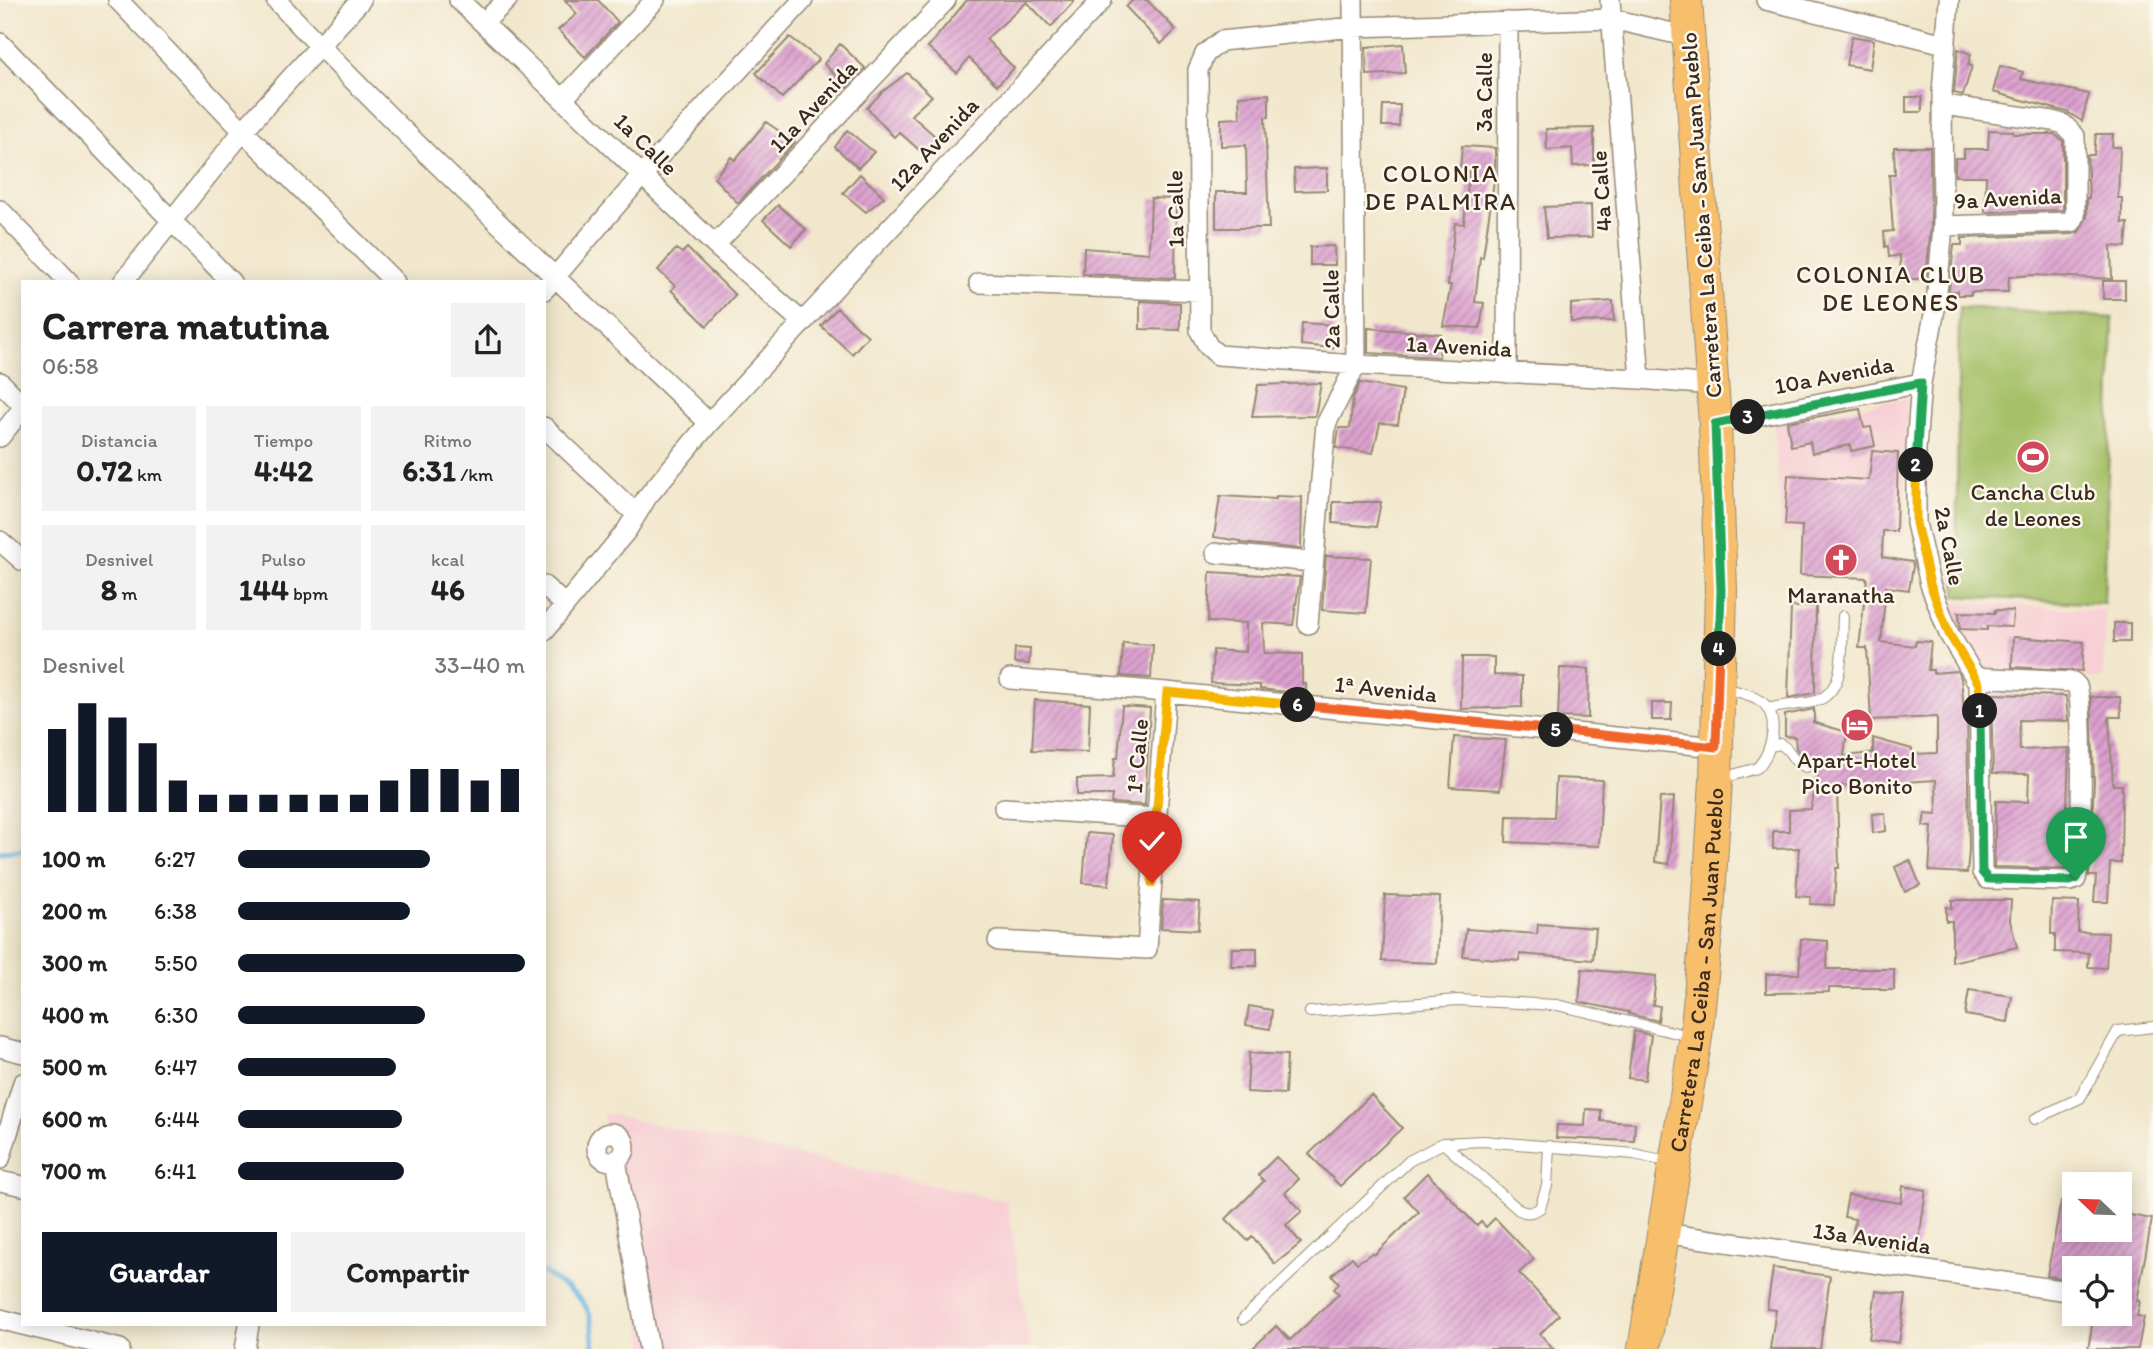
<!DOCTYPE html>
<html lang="es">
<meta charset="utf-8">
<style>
:root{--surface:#fff;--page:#f2f2f2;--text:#222;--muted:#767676;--accent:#111827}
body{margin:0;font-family:Itim,sans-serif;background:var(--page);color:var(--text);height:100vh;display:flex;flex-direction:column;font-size:26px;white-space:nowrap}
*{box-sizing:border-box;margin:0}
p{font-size:23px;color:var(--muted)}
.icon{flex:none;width:38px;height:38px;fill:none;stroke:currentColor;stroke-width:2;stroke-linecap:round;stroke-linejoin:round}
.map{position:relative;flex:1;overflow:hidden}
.details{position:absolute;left:21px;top:280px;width:525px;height:1046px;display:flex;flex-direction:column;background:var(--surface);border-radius:0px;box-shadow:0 4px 18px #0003}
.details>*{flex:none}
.needle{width:46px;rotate:293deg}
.fabs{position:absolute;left:2062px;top:1172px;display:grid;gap:14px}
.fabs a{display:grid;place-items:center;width:70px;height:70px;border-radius:0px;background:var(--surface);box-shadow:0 4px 18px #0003;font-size:35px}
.pin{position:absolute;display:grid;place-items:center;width:60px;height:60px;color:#fff;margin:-72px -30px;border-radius:50% 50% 50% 0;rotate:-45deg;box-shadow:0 0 7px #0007}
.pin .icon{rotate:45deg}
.km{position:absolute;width:35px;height:35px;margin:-18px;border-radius:50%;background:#222;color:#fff;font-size:19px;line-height:35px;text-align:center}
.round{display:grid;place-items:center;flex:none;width:74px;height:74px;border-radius:0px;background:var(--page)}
.summary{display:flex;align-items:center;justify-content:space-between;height:119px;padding:0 21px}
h1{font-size:38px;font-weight:700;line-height:52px}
.figures{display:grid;grid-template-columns:repeat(3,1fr);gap:10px;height:119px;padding:7px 21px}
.figures div{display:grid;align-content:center;border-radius:0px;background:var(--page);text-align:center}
.figures b{font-size:30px;font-weight:700}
.figures small{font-size:19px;font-weight:400}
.figures p{font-size:19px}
.chart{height:196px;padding:14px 21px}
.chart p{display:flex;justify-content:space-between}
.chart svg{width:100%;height:126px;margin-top:7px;stroke:var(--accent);stroke-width:6}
.action{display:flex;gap:14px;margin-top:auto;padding:14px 21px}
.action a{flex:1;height:80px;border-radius:0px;background:var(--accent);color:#fff;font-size:28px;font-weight:700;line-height:80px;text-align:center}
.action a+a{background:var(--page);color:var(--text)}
ul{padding:0 21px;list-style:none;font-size:23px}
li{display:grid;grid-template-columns:112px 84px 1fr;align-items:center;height:52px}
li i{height:18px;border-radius:9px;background:var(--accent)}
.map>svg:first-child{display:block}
.built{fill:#f7cfd4}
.grass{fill:#a5bf66;stroke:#707442;stroke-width:2}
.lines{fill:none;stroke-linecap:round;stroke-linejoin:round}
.stream{stroke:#69b3e1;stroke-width:5}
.building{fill:url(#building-hatch)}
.lane-casing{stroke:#968875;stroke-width:12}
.street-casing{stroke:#968875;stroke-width:22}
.primary-casing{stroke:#968875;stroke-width:34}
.lane{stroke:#fff;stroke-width:10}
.street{stroke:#fff;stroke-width:19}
.primary{stroke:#f7bf6c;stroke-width:32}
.split-1-casing{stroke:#fff;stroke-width:14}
.split-2-casing{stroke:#fff;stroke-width:14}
.split-3-casing{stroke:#fff;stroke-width:14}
.split-4-casing{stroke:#fff;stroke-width:14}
.split-5-casing{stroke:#fff;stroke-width:14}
.split-6-casing{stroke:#fff;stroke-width:14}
.split-7-casing{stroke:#fff;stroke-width:14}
.split-8-casing{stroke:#fff;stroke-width:14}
.split-1{stroke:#22a559;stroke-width:9}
.split-2{stroke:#f5b400;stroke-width:9}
.split-3{stroke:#22a559;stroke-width:9}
.split-4{stroke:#22a559;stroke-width:9}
.split-5{stroke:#f0652b;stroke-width:9}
.split-6{stroke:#f0652b;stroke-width:9}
.split-7{stroke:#f5b400;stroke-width:9}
.split-8{stroke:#f5b400;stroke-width:9}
.labels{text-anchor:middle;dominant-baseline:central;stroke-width:5;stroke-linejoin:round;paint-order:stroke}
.street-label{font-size:23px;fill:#3b2a1e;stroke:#fbf7ec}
.poi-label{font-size:23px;fill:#3b2a1e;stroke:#fbf7ec}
.neighbourhood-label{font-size:24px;letter-spacing:2px;fill:#3b2a1e;stroke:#fbf7ec}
</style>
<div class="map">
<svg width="2153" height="1349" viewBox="0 0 2153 1349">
<defs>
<pattern id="building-hatch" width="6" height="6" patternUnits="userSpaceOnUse" patternTransform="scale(1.75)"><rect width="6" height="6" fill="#dda1d0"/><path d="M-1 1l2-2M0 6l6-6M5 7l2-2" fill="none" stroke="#b483a8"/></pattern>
</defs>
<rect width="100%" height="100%" fill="#fbf7ec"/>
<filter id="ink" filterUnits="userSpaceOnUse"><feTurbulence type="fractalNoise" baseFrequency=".0143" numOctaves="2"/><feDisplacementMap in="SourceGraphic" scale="14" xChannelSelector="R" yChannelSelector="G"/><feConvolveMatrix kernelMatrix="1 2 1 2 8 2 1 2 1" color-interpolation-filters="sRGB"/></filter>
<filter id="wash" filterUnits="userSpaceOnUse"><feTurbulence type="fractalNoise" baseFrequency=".00686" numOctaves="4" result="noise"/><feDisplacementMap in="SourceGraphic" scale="28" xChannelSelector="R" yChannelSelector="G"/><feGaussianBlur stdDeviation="1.57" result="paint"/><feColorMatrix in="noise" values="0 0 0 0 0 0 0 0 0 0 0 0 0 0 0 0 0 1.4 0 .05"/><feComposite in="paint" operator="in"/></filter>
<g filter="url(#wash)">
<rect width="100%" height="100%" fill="#f1e7cc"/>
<!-- built -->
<path class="built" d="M1908 397 1903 536 1781 532 1774 424Z
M1949 602 2105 610 2103 679 1980 670 1953 626Z
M603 1113 1007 1201 1030 1349H645Z"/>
<!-- grass -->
<path class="grass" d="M1959 307 2113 318 2104 604 1956 596Z"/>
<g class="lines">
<!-- stream -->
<path class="stream" d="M0 852 23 850
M544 1273C580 1298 595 1301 593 1349"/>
</g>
<g id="blocks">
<!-- building -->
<path class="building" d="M565 0H598L618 22 585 57 558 30 577 14Z
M967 0H1075L1051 27 1027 2 986 39 1014 68 997 85 969 58 957 73 928 47Z
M1133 0H1147L1176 30 1161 44 1126 7Z
M1852 36 1874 40 1870 69 1846 65Z
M790 37 819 59 782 98 756 73Z
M840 44 865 68 847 87 824 64Z
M1403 44 1405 73 1367 75 1366 47Z
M1958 49 1971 54 1968 65 1972 66 1963 95 1954 93Z
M2000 66 2023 72 2021 79 2089 94 2082 121 2067 112 1993 92Z
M907 73 932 96 911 115 942 142 927 157 899 132 894 137 867 108 882 92Z
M1269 94V117H1265L1269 228H1216V192H1247L1246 145 1221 146V119L1240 118 1239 96Z
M1906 97H1922V112H1906Z
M1383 105H1400L1399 126H1382Z
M766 122 795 142 738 203 714 178 731 157 735 160Z
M1594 128V165L1573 166 1572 148 1547 150 1546 129Z
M847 130 874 152 858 168 835 147Z
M1989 130 2013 131V134H2054L2063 141V210L1985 212 1986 176H1955V158H1964V149H1988Z
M2096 134H2113L2112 147H2120L2118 198H2122V223H2128L2126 247 2111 246 2112 279 2032 275 2009 277 2008 292H1971V295H1957V291H1949L1954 245H1962V238L2072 234 2079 232 2087 217V198H2089L2087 155H2094Z
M1462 146 1495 148V174L1483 257H1480L1475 302 1484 303 1480 328 1443 326 1451 285H1448L1455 223 1464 224 1469 172 1460 171Z
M1894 147H1930L1931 226 1926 278 1901 280 1900 255 1889 257 1888 246 1885 247 1884 232 1893 231 1889 175H1895Z
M1327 168V190L1295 191 1294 169Z
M860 174 884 197 866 212 843 193Z
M1151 198 1176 199 1175 278 1083 274 1084 248 1149 253Z
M778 205 806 229 791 246 763 220Z
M1591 205 1592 237 1547 238 1544 207Z
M1334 246 1335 265H1310V247Z
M687 248 735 295 707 326 671 290 675 286 658 270 676 249 682 253Z
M2103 281H2125V299H2103Z
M1140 301 1180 303V330L1140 329Z
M1613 301 1614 321 1571 322V304Z
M837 308 868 336 852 354 821 326Z
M1302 323 1334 325 1333 348 1301 345Z
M1368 328 1441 334 1439 357 1368 353Z
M1321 383 1315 416 1252 417 1258 385Z
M1360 383 1403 390 1398 424 1380 423 1373 453 1336 448 1339 428H1350L1353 398Z
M1860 409 1864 428 1871 427 1875 446 1851 451 1850 445 1812 453 1810 442 1791 446 1787 422Z
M1872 451 1898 453 1896 531H1883L1882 557 1912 562 1913 566 1909 590 1886 587 1881 642 1915 646 1916 641 1931 642 1928 670H1933V673L1957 671 1961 678 1964 709H1967L1969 850 1967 873 1929 871 1932 827 1923 826 1925 813 1937 814 1936 780 1837 786 1839 868H1836L1834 905 1810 904 1811 897 1796 896 1799 848 1773 849V831H1789V810L1811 809 1821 759 1802 757 1796 748 1795 737 1785 736V715L1814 709V722H1812L1847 732 1844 756 1873 753V738L1912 749V754L1937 753V717L1871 720 1867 648H1859L1867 578 1800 575 1802 526 1785 525 1788 475 1869 480Z
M1220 496 1276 499V496L1302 497 1301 549 1241 543V541L1214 537Z
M1333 502H1381L1376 527 1333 523Z
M1326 556 1371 558 1366 613 1322 610Z
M1210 572 1300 577 1293 625 1263 623 1264 653 1302 654V684H1306V694L1260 689V685L1211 683 1213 650 1246 652V623L1208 622Z
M1816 606 1815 693 1788 698 1791 607Z
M1995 610 2013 611 2012 627 1987 626V630L1960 629 1959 612 1995 613Z
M2114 623H2130V642H2114Z
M2013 637 2084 642 2082 671 2012 667Z
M1123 643 1153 645 1151 678 1121 676Z
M1015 648 1030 649 1029 664 1014 663Z
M1462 657H1494V675L1522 676V707L1461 709Z
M1560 668 1589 669 1588 718 1558 717Z
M1991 694 2066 696 2068 721 2019 720 2020 750 2069 748 2065 869 1994 867 1996 801 2028 802 2029 774 1993 773Z
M2091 697H2120L2121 717H2109L2113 785H2122L2121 863H2110L2108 902H2094L2096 876H2089L2094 782Z
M1035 700 1090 704 1088 752 1032 750Z
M1652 703H1672L1671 720H1652Z
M1122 706 1150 708 1145 805 1111 803 1112 795H1077V779L1113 778 1115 758H1118Z
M1454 737 1506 740 1500 790 1450 787Z
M1556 778 1602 780 1599 846 1506 842 1507 816 1554 817Z
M1674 797 1669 864 1655 862 1660 798Z
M1885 813 1886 831 1873 833 1872 814Z
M1087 833 1113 835 1109 885 1083 883Z
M1910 860 1920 885 1905 892 1895 867Z
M1385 895 1440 897 1437 963 1382 961Z
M1163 900 1200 902 1198 930 1161 928Z
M1952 900H2011L2010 921 2017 947 1952 962V921H1946V907L1952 908Z
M2052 901 2079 902 2078 932 2108 933 2106 968 2088 967 2089 953 2055 952V934H2051Z
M1538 924 1596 928 1593 960 1520 954V961L1463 956 1466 929 1537 934Z
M1801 939 1828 941 1827 969H1894V990H1880V988H1829V992L1766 993V974H1799Z
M1232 948H1257V966H1231Z
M1582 969 1656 976 1653 1005 1660 1006 1658 1021 1629 1014V1012L1579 1002Z
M1969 990 2012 996 2008 1022 1965 1015Z
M1249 1006 1272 1010 1270 1029 1246 1025Z
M1634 1031 1651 1035 1645 1080 1628 1078Z
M1249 1053 1287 1055 1285 1094 1247 1092Z
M1371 1095 1402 1128 1340 1186 1309 1154Z
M1586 1109 1601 1110V1121L1635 1123 1634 1141 1556 1138 1557 1125 1585 1126Z
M1276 1157 1299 1179 1285 1193 1302 1211 1286 1225 1301 1243 1275 1264 1252 1236 1248 1241 1226 1219 1264 1181 1258 1175Z
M1427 1173 1477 1226 1481 1222 1486 1227 1495 1218 1534 1259 1519 1273 1559 1315 1540 1334 1554 1349H1252L1276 1326 1290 1340 1339 1294 1334 1289 1339 1283 1332 1275 1352 1257 1357 1263 1372 1253 1374 1255 1419 1212 1404 1196Z
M1903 1186 1926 1190 1917 1255 1893 1251 1894 1247 1852 1241 1855 1219 1844 1217 1848 1195 1901 1203Z
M2061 1202 2074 1205V1230H2119V1213L2152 1219 2137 1301H2140L2137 1316 2144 1317 2138 1349H2088L2094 1314H2119V1269H2074V1280L2047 1276Z
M1773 1268 1830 1276 1820 1349H1770L1776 1310 1767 1309Z
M1876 1291 1906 1295 1899 1343 1869 1339Z"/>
</g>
</g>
<g filter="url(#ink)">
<use href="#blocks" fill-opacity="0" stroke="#968875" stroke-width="2"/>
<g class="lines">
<defs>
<path id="lane" d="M1768 709C1783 705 1797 705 1812 702 1848 695 1841 644 1843 616
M1770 746 1780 744C1795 752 1788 760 1806 767
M1720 779 1757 768C1774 751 1782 711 1756 698 1747 693 1734 691 1724 688
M1310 1012 1457 1000 1557 1005 1694 1037
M2035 1119 2080 1098 2118 1031 2153 1027
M1443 1143 1519 1210C1527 1214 1532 1213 1540 1208L1547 1186 1549 1146
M1243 1319 1409 1161 1443 1143 1483 1141 1634 1154 1671 1162"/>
<path id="street" d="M118 0 243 131 395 282
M276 0C414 147 563 284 709 423
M459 0 715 245 801 321
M1610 0 1640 379
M1766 0 1945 44
M1949 0 1942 93 1943 226 1936 304 1921 383 1916 448V523L1930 584 1949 634 1979 684 1982 872 1988 879 2070 881 2076 879C2082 860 2084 703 2077 686L2073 682 1974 677
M483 23 507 0
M1689 37 1612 19 1353 27 1221 41 1205 54 1198 70 1200 331 1208 346 1218 355 1356 365 1640 379 1712 385
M0 43 231 282
M563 99 655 0
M0 210 69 282
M1943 226 2072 222 2075 216V136L2063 124 2053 121 1944 105
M715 245 946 0
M123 282 243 131 361 0
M979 283 1200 291
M544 290 643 174 803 0
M1507 373 1508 22
M0 382 23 405
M1715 424 1921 383
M544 427 636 514
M0 437 23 408
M0 541 23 561
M1216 553 1313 562
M544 586 564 604
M1308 624 1326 424 1356 365 1353 0
M544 631 627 530 647 497 709 423 1102 0
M1010 679 1166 692 1716 747
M1004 808 1156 818
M998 941 1147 949 1166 692
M0 1047 23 1053
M597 1147a14 14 0 1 1 28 0a14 14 0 1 1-28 0Z
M0 1159 23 1083
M616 1160 649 1349
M0 1181 23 1186
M1663 1233 2074 1292
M0 1319 23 1325
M23 1325 120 1349
M245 1349 249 1325"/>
<g id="primary">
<path id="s1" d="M1644 1349 1696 1037 1708 913 1716 780 1721 591 1715 424 1686 0"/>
</g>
</defs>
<!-- lane casing -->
<use href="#lane" class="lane-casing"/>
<!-- street casing -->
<use href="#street" class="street-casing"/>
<!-- primary casing -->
<use href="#primary" class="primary-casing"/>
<!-- lane -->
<use href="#lane" class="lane"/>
<!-- street -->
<use href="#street" class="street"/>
<!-- primary -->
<use href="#primary" class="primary"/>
</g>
</g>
<g class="lines" filter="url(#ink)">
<defs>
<path id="split-1" d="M1980 711 1982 872 1988 879 2070 881 2076 879"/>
<path id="split-2" d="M1916 465V523L1930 584 1949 634 1979 684 1980 711"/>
<path id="split-3" d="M1748 417 1921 383 1916 465"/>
<path id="split-4" d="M1719 649 1721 591 1715 424 1748 417"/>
<path id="split-5" d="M1556 730 1716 747 1719 649"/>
<path id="split-6" d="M1298 705 1556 730"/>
<path id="split-7" d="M1156 819 1167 692 1298 705"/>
<path id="split-8" d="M1152 883 1156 819"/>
</defs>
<!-- split-1 casing -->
<use href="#split-1" class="split-1-casing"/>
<!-- split-2 casing -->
<use href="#split-2" class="split-2-casing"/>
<!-- split-3 casing -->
<use href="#split-3" class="split-3-casing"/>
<!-- split-4 casing -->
<use href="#split-4" class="split-4-casing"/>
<!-- split-5 casing -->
<use href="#split-5" class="split-5-casing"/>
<!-- split-6 casing -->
<use href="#split-6" class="split-6-casing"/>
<!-- split-7 casing -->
<use href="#split-7" class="split-7-casing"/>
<!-- split-8 casing -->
<use href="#split-8" class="split-8-casing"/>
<!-- split-1 -->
<use href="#split-1" class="split-1"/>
<!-- split-2 -->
<use href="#split-2" class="split-2"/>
<!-- split-3 -->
<use href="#split-3" class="split-3"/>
<!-- split-4 -->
<use href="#split-4" class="split-4"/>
<!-- split-5 -->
<use href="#split-5" class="split-5"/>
<!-- split-6 -->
<use href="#split-6" class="split-6"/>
<!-- split-7 -->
<use href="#split-7" class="split-7"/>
<!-- split-8 -->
<use href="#split-8" class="split-8"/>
</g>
<!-- icons -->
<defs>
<symbol id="stadium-disc" viewBox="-11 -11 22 22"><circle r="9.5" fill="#d1495b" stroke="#fbf7ec"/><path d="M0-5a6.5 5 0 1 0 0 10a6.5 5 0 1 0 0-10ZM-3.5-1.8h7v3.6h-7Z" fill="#fff"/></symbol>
<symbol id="church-disc" viewBox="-11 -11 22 22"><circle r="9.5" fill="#d1495b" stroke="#fbf7ec"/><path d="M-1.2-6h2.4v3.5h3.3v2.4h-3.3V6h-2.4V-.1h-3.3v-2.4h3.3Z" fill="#fff"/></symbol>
<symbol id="hotel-disc" viewBox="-11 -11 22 22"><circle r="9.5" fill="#d1495b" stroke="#fbf7ec"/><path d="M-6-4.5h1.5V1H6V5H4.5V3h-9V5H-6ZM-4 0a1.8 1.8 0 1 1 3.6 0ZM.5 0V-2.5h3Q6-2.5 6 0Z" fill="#fff"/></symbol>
</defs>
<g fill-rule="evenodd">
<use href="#stadium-disc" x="2014" y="438" width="38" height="38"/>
<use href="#church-disc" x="1822" y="541" width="38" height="38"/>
<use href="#hotel-disc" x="1838" y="706" width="38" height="38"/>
</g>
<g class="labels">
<!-- street labels -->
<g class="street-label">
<text transform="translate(1484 92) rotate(-90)">3a Calle</text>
<text transform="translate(813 106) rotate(-47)">11a Avenida</text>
<text transform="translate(646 144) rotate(44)">1a Calle</text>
<text transform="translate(934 144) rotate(-47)">12a Avenida</text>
<text transform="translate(1601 191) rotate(-94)">4a Calle</text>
<text transform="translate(2008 198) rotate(-3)">9a Avenida</text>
<text transform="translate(1175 209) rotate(-91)">1a Calle</text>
<text transform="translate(1701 215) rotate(-94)">Carretera La Ceiba - San Juan Pueblo</text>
<text transform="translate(1331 309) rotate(-91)">2a Calle</text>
<text transform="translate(1459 346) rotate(3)">1a Avenida</text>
<text transform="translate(1834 375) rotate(-11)">10a Avenida</text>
<text transform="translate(1950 546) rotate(79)">2a Calle</text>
<text transform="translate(1386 689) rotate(6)">1ª Avenida</text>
<text transform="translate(1137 756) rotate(-85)">1ª Calle</text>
<text stroke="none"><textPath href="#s1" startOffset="383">Carretera La Ceiba - San Juan Pueblo</textPath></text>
<text transform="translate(1872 1238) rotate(8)">13a Avenida</text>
</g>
<!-- poi labels -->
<g class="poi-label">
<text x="2033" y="492">Cancha Club<tspan x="2033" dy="26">de Leones</tspan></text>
<text x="1841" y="595">Maranatha</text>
<text x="1857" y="760">Apart-Hotel<tspan x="1857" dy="26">Pico Bonito</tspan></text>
</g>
<!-- neighbourhood labels -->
<g class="neighbourhood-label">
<text x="1441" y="173">COLONIA<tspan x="1441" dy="28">DE PALMIRA</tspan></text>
<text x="1891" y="274">COLONIA CLUB<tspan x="1891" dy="28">DE LEONES</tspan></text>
</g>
</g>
</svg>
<div class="fabs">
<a><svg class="needle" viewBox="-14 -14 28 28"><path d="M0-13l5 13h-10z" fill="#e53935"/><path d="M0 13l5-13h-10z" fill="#767676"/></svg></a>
<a><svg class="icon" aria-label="locate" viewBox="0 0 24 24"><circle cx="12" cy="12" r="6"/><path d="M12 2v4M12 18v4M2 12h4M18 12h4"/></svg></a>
</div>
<div class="pin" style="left:2076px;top:879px;background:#1e9e55"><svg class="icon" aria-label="arrive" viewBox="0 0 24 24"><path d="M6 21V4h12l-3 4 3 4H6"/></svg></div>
<div class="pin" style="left:1152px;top:883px;background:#d93025"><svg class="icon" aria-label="check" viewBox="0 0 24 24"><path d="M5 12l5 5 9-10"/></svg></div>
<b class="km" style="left:1980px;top:711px">1</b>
<b class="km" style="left:1916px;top:465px">2</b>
<b class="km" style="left:1748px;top:417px">3</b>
<b class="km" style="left:1719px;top:649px">4</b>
<b class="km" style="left:1556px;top:730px">5</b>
<b class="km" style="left:1298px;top:705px">6</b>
<section class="details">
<div class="summary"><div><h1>Carrera matutina</h1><p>06:58</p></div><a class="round"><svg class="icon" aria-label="share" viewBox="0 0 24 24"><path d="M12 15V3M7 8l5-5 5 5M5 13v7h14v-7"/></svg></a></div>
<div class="figures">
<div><p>Distancia</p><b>0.72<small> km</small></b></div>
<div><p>Tiempo</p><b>4:42</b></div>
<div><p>Ritmo</p><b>6:31<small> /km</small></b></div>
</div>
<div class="figures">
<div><p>Desnivel</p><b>8<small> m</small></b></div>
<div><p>Pulso</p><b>144<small> bpm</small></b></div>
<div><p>kcal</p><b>46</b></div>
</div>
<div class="chart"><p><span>Desnivel</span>33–40 m</p>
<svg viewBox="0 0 160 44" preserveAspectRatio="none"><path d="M5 44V15M15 44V6M25 44V11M35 44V20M45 44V33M55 44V38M65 44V38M75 44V38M85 44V38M95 44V38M105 44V38M115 44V33M125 44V29M135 44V29M145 44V33M155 44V29"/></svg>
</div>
<ul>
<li><b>100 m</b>6:27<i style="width:67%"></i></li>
<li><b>200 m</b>6:38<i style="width:60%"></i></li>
<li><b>300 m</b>5:50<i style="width:100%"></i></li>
<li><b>400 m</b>6:30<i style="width:65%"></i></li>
<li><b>500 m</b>6:47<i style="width:55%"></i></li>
<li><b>600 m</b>6:44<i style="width:57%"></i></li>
<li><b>700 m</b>6:41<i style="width:58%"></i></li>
</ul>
<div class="action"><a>Guardar</a><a>Compartir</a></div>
</section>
</div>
